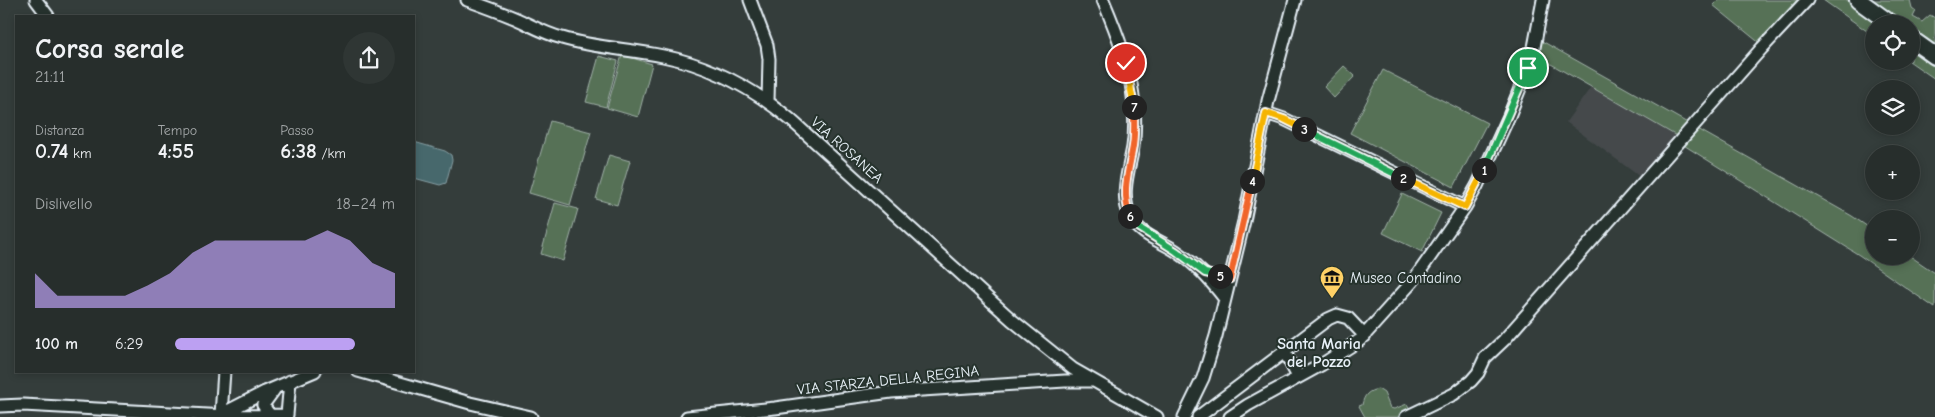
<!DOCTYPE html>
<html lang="it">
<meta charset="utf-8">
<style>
:root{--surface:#272e2c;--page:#2f3634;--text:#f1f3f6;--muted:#a4a8a9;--line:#434a48;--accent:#bca0f2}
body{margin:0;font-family:"Comic Neue",sans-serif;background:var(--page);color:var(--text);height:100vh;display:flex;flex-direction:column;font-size:19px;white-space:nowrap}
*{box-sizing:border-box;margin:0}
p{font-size:16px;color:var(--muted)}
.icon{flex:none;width:28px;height:28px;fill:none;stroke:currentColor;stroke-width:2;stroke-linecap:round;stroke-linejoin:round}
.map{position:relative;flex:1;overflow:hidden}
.drawer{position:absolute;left:15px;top:15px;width:400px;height:358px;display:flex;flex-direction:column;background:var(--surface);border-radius:0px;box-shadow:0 2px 8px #0003,0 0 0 1px var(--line)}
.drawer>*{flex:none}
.controls{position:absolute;left:1865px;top:15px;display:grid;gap:10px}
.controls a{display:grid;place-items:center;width:55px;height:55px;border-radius:50%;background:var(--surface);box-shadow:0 2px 8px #0003,0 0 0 1px var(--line);font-size:25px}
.pin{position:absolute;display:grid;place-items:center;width:42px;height:42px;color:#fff;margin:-21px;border:2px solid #fff;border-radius:50%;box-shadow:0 1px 5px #0007}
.km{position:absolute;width:25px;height:25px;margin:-12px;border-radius:50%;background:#222;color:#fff;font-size:14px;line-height:25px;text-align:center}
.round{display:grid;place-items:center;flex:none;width:52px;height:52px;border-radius:26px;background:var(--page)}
.summary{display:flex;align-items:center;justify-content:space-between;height:85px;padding:0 20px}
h1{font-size:28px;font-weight:700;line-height:38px}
.figures{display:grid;grid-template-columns:repeat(3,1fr);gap:8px;height:85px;padding:5px 20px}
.figures div{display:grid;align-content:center}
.figures b{font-size:21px;font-weight:700}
.figures small{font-size:14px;font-weight:400}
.figures p{font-size:14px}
.chart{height:140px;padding:10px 20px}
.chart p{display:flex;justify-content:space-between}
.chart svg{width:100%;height:90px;margin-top:5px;fill:var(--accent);opacity:.7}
ul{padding:0 20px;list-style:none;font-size:16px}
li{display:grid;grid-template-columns:80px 60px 1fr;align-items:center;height:38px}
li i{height:12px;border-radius:6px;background:var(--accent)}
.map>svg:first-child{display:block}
.built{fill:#454a4c}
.green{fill:#577157;stroke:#a0b1a8}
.water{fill:#46686c;stroke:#879fa4}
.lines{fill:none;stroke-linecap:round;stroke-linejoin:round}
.minor-casing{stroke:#e8f1f8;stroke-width:15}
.highway-casing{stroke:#e8f1f8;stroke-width:20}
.minor{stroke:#26332d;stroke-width:11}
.highway{stroke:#26332d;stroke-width:16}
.split-1-casing{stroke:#fff;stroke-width:10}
.split-2-casing{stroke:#fff;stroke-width:10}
.split-3-casing{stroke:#fff;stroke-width:10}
.split-4-casing{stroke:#fff;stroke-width:10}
.split-5-casing{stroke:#fff;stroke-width:10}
.split-6-casing{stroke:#fff;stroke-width:10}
.split-7-casing{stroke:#fff;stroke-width:10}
.split-8-casing{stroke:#fff;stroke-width:10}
.split-1{stroke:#22a559;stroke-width:6}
.split-2{stroke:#f5b400;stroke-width:6}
.split-3{stroke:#22a559;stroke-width:6}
.split-4{stroke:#f5b400;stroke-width:6}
.split-5{stroke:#f0652b;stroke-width:6}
.split-6{stroke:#22a559;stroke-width:6}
.split-7{stroke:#f0652b;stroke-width:6}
.split-8{stroke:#f5b400;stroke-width:6}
.labels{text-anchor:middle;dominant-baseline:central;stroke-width:4;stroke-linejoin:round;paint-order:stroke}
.street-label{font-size:15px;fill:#e8f1f8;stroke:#26332d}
.poi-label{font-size:15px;fill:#e8f1f8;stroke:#26332d;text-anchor:start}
.neighbourhood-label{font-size:16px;font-weight:bold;fill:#e8f1f8;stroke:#26332d}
</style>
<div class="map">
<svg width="1935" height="417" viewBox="0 0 1935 417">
<rect width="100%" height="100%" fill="#343d3b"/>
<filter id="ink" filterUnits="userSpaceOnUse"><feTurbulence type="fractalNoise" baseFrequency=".02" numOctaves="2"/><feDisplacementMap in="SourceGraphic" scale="10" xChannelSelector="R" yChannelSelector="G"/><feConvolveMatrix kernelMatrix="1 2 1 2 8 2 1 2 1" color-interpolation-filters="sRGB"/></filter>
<g filter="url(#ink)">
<!-- built -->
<path class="built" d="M1591 87 1680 138 1643 179 1566 122Z"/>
<!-- green -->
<path class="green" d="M1718 0H1805L1762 45 1713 5Z
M1823 0H1848L1881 24H1874V36Z
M1869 0H1910L1912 8 1916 11 1913 17 1922 22 1930 15 1935 18V48L1911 31V24H1902Z
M1540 40 1691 125 1680 138 1537 56Z
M1911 46 1935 64V79L1909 61H1911Z
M622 55 652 64 638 117 607 108Z
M599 56 618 61 606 107 586 102Z
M1344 66 1355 76 1334 98 1324 87Z
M1383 70 1487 123 1454 187 1350 133Z
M550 121 591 132 570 205 529 193Z
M1696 128 1852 216 1874 231V256H1910L1935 273V308L1859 255 1682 144Z
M609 155 630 161 617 205 596 199Z
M1402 194 1441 213 1422 252 1383 233Z
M555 203 578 209 563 261 541 254Z
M1378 389 1384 393 1390 408 1394 409 1407 404 1412 412 1398 417H1365L1359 406 1362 405C1364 395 1368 391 1378 389Z"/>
<!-- water -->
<path class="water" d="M414 142 445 151 451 155 452 160 446 183 440 185 414 178Z"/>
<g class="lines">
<defs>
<path id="minor" d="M36 0 48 16
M467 0C484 6 500 12 517 19 532 26 546 34 562 38 595 48 630 49 663 56 712 66 753 88 791 120L1012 320 1073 369 1157 417
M750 0 767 45 769 59 768 101
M1103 0C1117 33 1131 69 1134 105 1135 119 1135 134 1133 147 1129 170 1119 195 1131 218 1140 235 1161 241 1176 251 1196 264 1210 280 1225 299
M1266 113 1284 119 1465 207
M1285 353 1298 377
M358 371 470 403 531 417
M0 406 23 405 226 416 287 415 290 381
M222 414 265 392 315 371
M221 415 224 371
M271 417 263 405 274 390
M687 417 775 408 891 392 1065 381H1091
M1184 417 1203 378 1216 336 1244 221 1268 101 1295 0
M1198 417 1328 319 1337 315 1348 318 1365 336
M1230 417 1248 405 1321 365 1360 340 1413 281 1465 207 1477 186 1509 116 1532 58 1543 0
M1406 417 1454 394 1471 381 1478 373 1485 358 1504 340 1762 48 1807 0"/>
<path id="highway" d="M1858 0 1891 24
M1911 39 1935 56"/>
</defs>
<!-- minor casing -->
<use href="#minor" class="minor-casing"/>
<!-- highway casing -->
<use href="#highway" class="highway-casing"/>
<!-- minor -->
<use href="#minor" class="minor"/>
<!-- highway -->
<use href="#highway" class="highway"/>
</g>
</g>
<g class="lines" filter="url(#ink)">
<defs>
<path id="split-1" d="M1484 170 1528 68"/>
<path id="split-2" d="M1403 178 1465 207 1484 170"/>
<path id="split-3" d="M1304 129 1403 178"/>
<path id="split-4" d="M1252 181 1266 113 1284 119 1304 129"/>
<path id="split-5" d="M1220 276 1230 279 1252 181"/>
<path id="split-6" d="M1130 216 1138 227 1176 251 1205 273 1220 276"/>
<path id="split-7" d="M1130 216C1121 191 1129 171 1133 146 1135 133 1134 120 1134 107"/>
<path id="split-8" d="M1126 63 1134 107"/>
</defs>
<!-- split-1 casing -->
<use href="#split-1" class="split-1-casing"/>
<!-- split-2 casing -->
<use href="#split-2" class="split-2-casing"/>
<!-- split-3 casing -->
<use href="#split-3" class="split-3-casing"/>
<!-- split-4 casing -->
<use href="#split-4" class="split-4-casing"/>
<!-- split-5 casing -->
<use href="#split-5" class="split-5-casing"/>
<!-- split-6 casing -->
<use href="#split-6" class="split-6-casing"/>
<!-- split-7 casing -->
<use href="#split-7" class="split-7-casing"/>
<!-- split-8 casing -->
<use href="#split-8" class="split-8-casing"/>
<!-- split-1 -->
<use href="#split-1" class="split-1"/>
<!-- split-2 -->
<use href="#split-2" class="split-2"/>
<!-- split-3 -->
<use href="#split-3" class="split-3"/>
<!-- split-4 -->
<use href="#split-4" class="split-4"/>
<!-- split-5 -->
<use href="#split-5" class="split-5"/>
<!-- split-6 -->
<use href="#split-6" class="split-6"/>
<!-- split-7 -->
<use href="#split-7" class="split-7"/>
<!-- split-8 -->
<use href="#split-8" class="split-8"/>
</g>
<!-- icons -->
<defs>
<symbol id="museum-pin" viewBox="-11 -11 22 30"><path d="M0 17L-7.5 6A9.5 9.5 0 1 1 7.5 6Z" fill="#ffd166" stroke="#26332d"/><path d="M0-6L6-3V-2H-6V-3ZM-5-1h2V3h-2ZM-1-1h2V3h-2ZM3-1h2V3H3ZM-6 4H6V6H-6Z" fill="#111"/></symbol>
</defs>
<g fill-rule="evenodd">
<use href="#museum-pin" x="1318" y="264" width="28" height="38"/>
</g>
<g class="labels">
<!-- street labels -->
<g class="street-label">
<text transform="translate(847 150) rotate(42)">VIA ROSANEA</text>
<text transform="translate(888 380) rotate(-6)">VIA STARZA DELLA REGINA</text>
</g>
<!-- poi labels -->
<g class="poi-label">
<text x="1350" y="278">Museo Contadino</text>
</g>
<!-- neighbourhood labels -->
<g class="neighbourhood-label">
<text x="1319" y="344">Santa Maria<tspan x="1319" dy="18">del Pozzo</tspan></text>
</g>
</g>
</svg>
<div class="controls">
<a><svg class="icon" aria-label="locate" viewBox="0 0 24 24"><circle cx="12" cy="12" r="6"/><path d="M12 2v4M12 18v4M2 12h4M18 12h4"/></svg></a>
<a><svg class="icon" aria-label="layers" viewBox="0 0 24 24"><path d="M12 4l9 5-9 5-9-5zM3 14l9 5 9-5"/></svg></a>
<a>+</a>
<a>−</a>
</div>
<div class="pin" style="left:1528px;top:68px;background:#1e9e55"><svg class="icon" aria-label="arrive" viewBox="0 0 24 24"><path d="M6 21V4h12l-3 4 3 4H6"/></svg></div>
<div class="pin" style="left:1126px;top:63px;background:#d93025"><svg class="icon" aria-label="check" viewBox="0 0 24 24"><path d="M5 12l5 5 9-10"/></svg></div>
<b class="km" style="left:1484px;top:170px">1</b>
<b class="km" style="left:1403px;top:178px">2</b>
<b class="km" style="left:1304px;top:129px">3</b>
<b class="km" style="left:1252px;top:181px">4</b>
<b class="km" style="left:1220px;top:276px">5</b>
<b class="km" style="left:1130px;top:216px">6</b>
<b class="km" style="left:1134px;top:107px">7</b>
<section class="drawer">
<div class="summary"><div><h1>Corsa serale</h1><p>21:11</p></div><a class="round"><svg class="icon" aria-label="share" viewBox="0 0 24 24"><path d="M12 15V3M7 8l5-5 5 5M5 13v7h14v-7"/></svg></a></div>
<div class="figures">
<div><p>Distanza</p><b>0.74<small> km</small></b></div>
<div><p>Tempo</p><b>4:55</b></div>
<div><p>Passo</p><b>6:38<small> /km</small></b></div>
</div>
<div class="chart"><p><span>Dislivello</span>18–24 m</p>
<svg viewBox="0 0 160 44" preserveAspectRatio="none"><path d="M0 44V27L10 38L20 38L30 38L40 38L50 33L60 27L70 17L80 11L90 11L100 11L110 11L120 11L130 6L140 11L150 22L160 27V44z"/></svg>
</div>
<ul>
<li><b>100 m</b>6:29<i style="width:82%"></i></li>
</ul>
</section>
</div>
